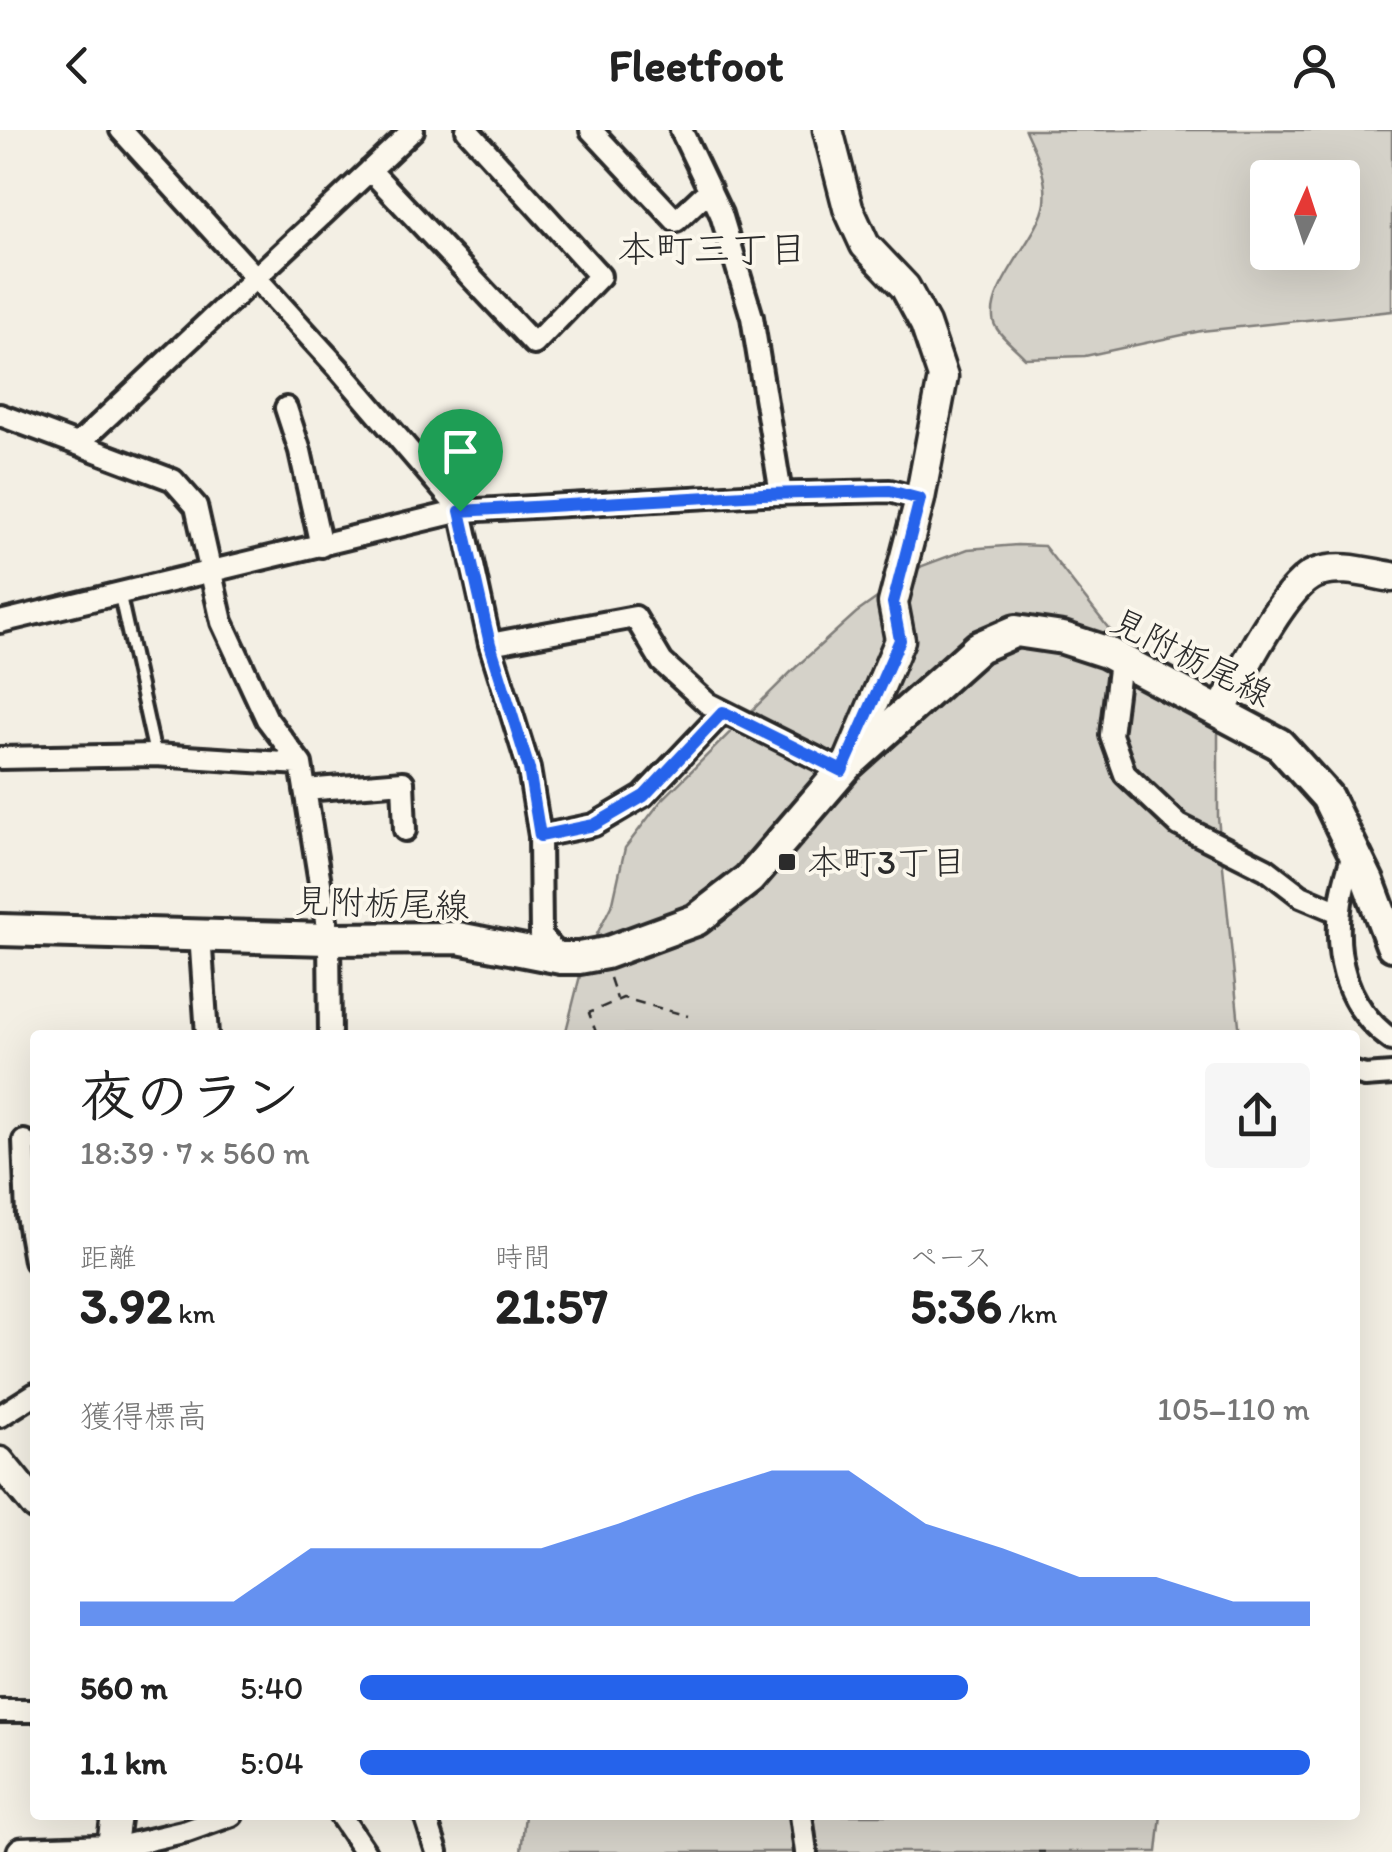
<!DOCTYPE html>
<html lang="ja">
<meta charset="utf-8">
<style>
:root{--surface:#fff;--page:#f6f6f6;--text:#222;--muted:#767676;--accent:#2563eb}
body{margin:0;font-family:Itim,"Klee One",sans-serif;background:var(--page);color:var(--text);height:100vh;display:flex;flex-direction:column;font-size:38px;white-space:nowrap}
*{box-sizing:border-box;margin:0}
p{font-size:32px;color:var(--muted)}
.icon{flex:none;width:55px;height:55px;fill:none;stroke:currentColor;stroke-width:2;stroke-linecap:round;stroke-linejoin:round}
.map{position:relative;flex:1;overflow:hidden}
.drawer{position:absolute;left:30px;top:900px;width:1330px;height:790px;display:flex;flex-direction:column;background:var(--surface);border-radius:10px;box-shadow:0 10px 40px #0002}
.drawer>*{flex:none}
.needle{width:65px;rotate:3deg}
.buttons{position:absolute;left:1250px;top:30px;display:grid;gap:20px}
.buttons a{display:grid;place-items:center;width:110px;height:110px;border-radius:10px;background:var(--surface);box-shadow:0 10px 40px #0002;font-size:50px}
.pin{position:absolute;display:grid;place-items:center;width:85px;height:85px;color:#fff;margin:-102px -42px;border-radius:50% 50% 50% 0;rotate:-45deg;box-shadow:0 0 10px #0007}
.pin .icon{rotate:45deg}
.round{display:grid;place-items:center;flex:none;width:105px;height:105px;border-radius:10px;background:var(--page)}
.headline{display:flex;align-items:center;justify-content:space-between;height:170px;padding:0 50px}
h1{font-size:55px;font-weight:700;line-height:75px}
.figures{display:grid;grid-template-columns:repeat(3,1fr);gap:15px;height:170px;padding:10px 50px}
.figures div{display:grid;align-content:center}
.figures b{font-size:50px;font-weight:700}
.figures small{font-size:28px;font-weight:400}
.figures p{font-size:28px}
.chart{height:280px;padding:20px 50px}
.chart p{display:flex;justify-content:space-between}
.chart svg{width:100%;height:180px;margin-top:10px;fill:var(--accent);opacity:.7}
ul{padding:0 50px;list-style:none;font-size:32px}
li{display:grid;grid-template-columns:160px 120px 1fr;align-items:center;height:75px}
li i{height:25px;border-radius:12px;background:var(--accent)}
header{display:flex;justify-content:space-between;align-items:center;height:130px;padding:0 50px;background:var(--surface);font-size:45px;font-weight:700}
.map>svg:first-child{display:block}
.green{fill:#d5d2c9;stroke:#807e7a;stroke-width:2.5;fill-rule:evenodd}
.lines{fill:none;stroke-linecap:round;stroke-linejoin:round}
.lane-casing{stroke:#2b2b2b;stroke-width:18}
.street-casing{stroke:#2b2b2b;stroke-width:28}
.secondary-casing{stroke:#2b2b2b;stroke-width:35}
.primary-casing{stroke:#2b2b2b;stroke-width:38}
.path{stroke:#2b2b2b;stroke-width:2.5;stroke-dasharray:10 8;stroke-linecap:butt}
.lane{stroke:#fbf7ec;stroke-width:10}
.street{stroke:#fbf7ec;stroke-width:20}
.secondary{stroke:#fbf7ec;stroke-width:28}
.primary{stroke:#fbf7ec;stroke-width:30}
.route-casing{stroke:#fff;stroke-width:20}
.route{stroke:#2563eb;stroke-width:12}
.poi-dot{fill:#2b2b2b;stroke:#fbf7ec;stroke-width:4}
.labels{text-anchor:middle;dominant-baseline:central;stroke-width:8;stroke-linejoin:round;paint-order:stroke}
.street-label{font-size:35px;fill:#2b2b2b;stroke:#fbf7ec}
.poi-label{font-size:35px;fill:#2b2b2b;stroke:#fbf7ec;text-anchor:start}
.neighbourhood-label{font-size:38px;fill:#2b2b2b;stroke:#fbf7ec}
</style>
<header><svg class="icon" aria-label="back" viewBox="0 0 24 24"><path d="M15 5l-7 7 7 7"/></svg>Fleetfoot<svg class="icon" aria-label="person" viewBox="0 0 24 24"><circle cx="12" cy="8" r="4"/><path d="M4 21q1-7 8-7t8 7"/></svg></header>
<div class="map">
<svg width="1392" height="1722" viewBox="0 0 1392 1722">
<rect width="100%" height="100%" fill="#f3efe4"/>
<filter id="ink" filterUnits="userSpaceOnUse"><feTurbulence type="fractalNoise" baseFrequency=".01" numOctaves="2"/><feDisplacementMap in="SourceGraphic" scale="20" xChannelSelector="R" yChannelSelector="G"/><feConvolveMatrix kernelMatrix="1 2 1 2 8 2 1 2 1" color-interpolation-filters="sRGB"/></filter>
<g filter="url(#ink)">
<!-- green -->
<path class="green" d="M1025 0H1392V181L1201 201 1085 226 1025 228C1016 218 998 205 994 193 984 159 1041 105 1045 73 1048 46 1036 25 1025 0ZM1268 48H1342V122H1268Z
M1017 415 1044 416 1124 518 1187 566 1218 602V687L1240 905H565L584 830 613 772 625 718 661 671 795 538 856 483 922 436 968 419Z
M525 1685H1161L1157 1722H521Z"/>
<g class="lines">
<defs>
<path id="lane" d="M120 466 155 624"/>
<path id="street" d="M121 0 340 240 461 381 490 514 529 639 540 706 541 806 561 828
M591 0 676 91 710 59
M681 0 721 84 752 187 781 364
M370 40 534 214 600 146 467 0
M286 278 300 321 321 416
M0 285 173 350 196 376 222 492 267 589 301 634 329 809 330 905
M78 314 413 0
M0 492 461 381 762 364 890 361 920 369
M490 514 635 487 662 532 707 573 842 641
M1120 531 1111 605 1125 644 1179 695 1266 739 1301 766 1339 782
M0 628 155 625 301 634
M305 660 403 652 405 700
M540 706 594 695 643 666 723 582
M1354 722C1330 788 1329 866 1392 910
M200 804 207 905
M1355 943 1365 946 1392 944
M24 1011 27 1085 35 1131
M0 1286 35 1264
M0 1581H35
M340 1685 365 1722
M425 1685 437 1722
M801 1685 806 1722
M110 1719 187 1701 232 1685"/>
<path id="secondary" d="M828 0 848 78 865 115 905 157 925 194 943 247 920 369 893 473 900 510 847 635
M1221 581C1238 549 1284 455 1316 443 1340 434 1368 443 1392 447
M0 1332 35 1375
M22 1722 110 1719
M111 1722 116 1685"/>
<path id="primary" d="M0 800 329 809 458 808 561 828H579L606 823 696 790 749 749 847 635 979 517 1016 501 1063 508 1106 522 1279 614 1327 667 1368 751 1392 815"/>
</defs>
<!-- lane casing -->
<use href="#lane" class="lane-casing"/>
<!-- street casing -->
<use href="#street" class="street-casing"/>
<!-- secondary casing -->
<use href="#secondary" class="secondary-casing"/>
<!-- primary casing -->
<use href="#primary" class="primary-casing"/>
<!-- path -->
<path class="path" d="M610 848 617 869
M597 905 589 883 623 868 688 886
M1038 1722H1045"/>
<!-- lane -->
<use href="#lane" class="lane"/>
<!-- street -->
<use href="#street" class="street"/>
<!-- secondary -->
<use href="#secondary" class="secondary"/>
<!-- primary -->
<use href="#primary" class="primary"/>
</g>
</g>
<g class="lines" filter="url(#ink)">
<defs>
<path id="route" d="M890 361 920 369 893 473 900 510 842 641 723 582 644 666 594 695 540 706 529 639 490 514 460 381 762 364Z"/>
</defs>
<!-- route casing -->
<use href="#route" class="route-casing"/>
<!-- route -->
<use href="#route" class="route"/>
</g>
<!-- markers -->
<rect class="poi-dot" x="777" y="722" width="20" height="20" rx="5"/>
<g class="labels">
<!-- street labels -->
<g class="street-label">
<text transform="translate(1192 527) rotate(27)">見附栃尾線</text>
<text transform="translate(382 773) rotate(2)">見附栃尾線</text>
</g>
<!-- poi labels -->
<g class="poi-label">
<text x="807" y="732">本町3丁目</text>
</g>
<!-- neighbourhood labels -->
<g class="neighbourhood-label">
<text x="712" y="119">本町三丁目</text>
</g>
</g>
</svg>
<div class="buttons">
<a><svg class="needle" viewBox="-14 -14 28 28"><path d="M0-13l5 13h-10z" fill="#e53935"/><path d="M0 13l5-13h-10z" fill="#767676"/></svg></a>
</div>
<div class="pin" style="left:460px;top:381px;background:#1e9e55"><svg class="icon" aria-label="arrive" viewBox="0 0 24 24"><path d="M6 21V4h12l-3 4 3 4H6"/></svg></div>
<section class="drawer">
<div class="headline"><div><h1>夜のラン</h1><p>18:39 · 7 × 560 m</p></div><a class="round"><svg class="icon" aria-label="share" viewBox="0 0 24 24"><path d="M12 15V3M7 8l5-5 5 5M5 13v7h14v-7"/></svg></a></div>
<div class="figures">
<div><p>距離</p><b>3.92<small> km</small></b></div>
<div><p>時間</p><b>21:57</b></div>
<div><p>ペース</p><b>5:36<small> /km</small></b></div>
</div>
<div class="chart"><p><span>獲得標高</span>105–110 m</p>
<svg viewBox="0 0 160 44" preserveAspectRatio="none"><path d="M0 44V38L10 38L20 38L30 25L40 25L50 25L60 25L70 19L80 12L90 6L100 6L110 19L120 25L130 32L140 32L150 38L160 38V44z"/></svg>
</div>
<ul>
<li><b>560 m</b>5:40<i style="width:64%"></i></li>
<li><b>1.1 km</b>5:04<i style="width:100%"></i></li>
</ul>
</section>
</div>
